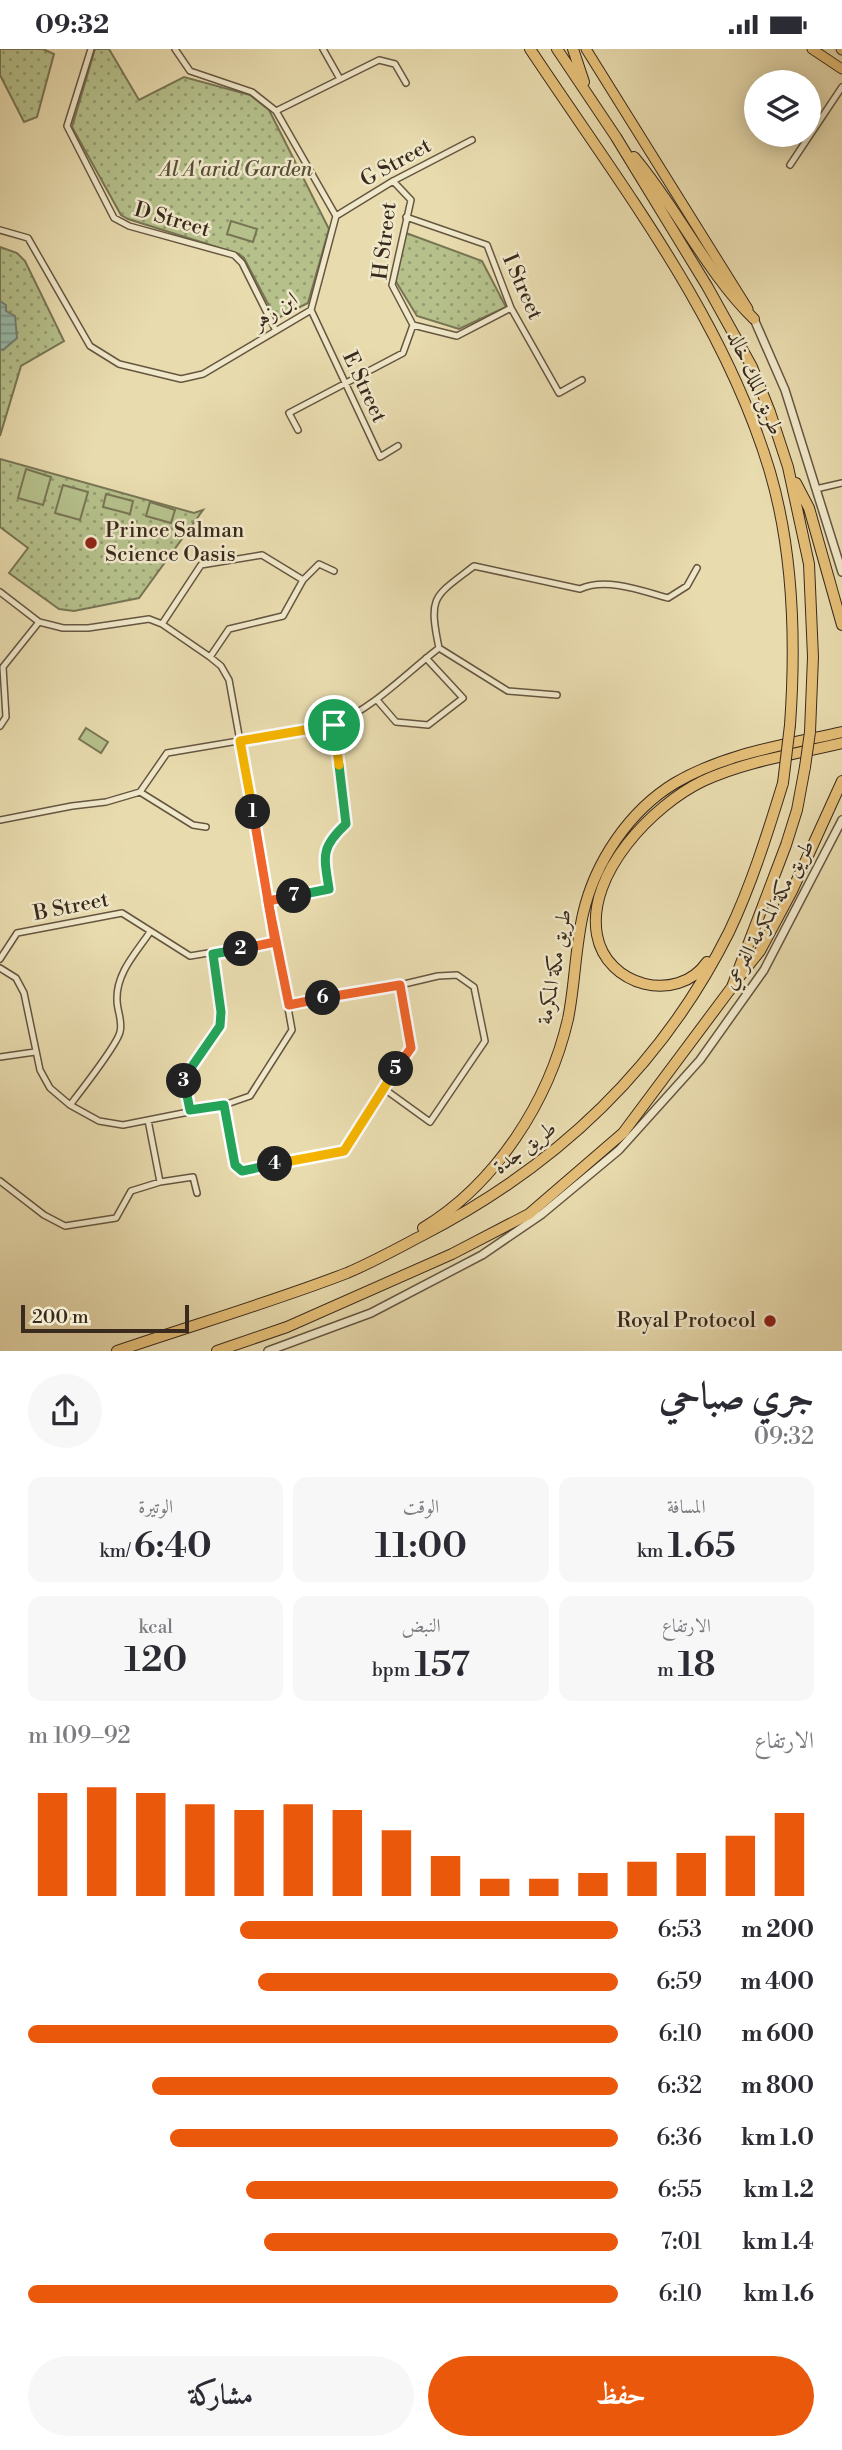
<!DOCTYPE html>
<html lang="ar">
<meta charset="utf-8">
<style>
:root{--surface:#fff;--page:#f7f7f7;--text:#2b2b33;--muted:#7c7c81;--accent:#ea580c}
body{margin:0;font-family:"Libre Bodoni",Amiri,serif;background:var(--page);color:var(--text);direction:rtl;height:100vh;display:flex;flex-direction:column;font-size:26px;white-space:nowrap}
*{box-sizing:border-box;margin:0}
p{font-size:23px;color:var(--muted)}
.icon{flex:none;width:38px;height:38px;fill:none;stroke:currentColor;stroke-width:2;stroke-linecap:round;stroke-linejoin:round}
.map{position:relative;height:1302px;overflow:hidden;direction:ltr}
.drawer{display:flex;flex-direction:column;background:var(--surface);flex:1}
.drawer>*{flex:none}
.fabs{position:absolute;left:744px;top:21px;display:grid;gap:14px}
.fabs a{display:grid;place-items:center;width:77px;height:77px;border-radius:50%;background:var(--surface);box-shadow:0 4px 18px #0003;font-size:35px}
.scale{position:absolute;left:21px;bottom:18px;width:168px;box-sizing:border-box;padding-left:7px;border:4px solid #3a2a1d;border-top:0;font-size:19px;line-height:24px;white-space:nowrap;color:#3a2a1d;-webkit-text-stroke:5px #f0e8ca;paint-order:stroke}
.pin{position:absolute;display:grid;place-items:center;width:60px;height:60px;color:#fff;margin:-30px;border:4px solid #fff;border-radius:50%;box-shadow:0 2px 7px #0007}
.km{position:absolute;width:35px;height:35px;margin:-18px;border-radius:50%;background:#222;color:#fff;font-size:19px;line-height:35px;text-align:center}
.round{display:grid;place-items:center;flex:none;width:74px;height:74px;border-radius:37px;background:var(--page)}
.overview{display:flex;align-items:center;justify-content:space-between;height:119px;padding:0 28px}
h1{font-size:38px;font-weight:600;line-height:52px}
.stats{display:grid;grid-template-columns:repeat(3,1fr);gap:10px;height:119px;padding:7px 28px}
.stats div{display:grid;align-content:center;border-radius:14px;background:var(--page);text-align:center}
.stats b{font-size:35px;font-weight:600}
.stats small{font-size:19px;font-weight:400}
.stats p{font-size:19px}
.chart{height:196px;padding:14px 28px}
.chart p{display:flex;justify-content:space-between}
.chart svg{width:100%;height:126px;margin-top:7px;stroke:var(--accent);stroke-width:6}
.button{display:flex;gap:14px;margin-top:auto;padding:14px 28px}
.button a{flex:1;height:80px;border-radius:42px;background:var(--accent);color:#fff;font-size:28px;font-weight:600;line-height:80px;text-align:center}
.button a+a{background:var(--page);color:var(--text)}
ul{padding:0 28px;list-style:none;font-size:23px}
li{display:grid;grid-template-columns:112px 84px 1fr;align-items:center;height:52px}
li i{height:18px;border-radius:9px;background:var(--accent)}
.status{display:flex;justify-content:space-between;align-items:center;height:49px;padding:0 35px;background:var(--surface);direction:ltr}
.status svg{height:19px;fill:currentColor}
.map>svg:first-child{display:block}
.green{fill:url(#green-dots);stroke:#787554;stroke-width:2}
.pitch{fill:#b5c08b;stroke:#787554;stroke-width:2}
.water{fill:url(#water-rules);stroke:#728173;stroke-width:2}
.lines{fill:none;stroke-linecap:round;stroke-linejoin:round}
.minor-casing{stroke:#665641;stroke-width:8}
.tertiary-casing{stroke:#665641;stroke-width:10}
.primary-casing{stroke:#3a2a1d;stroke-width:11}
.motorway-casing{stroke:#3a2a1d;stroke-width:12}
.minor{stroke:#f0e8ca;stroke-width:5}
.tertiary{stroke:#f0e8ca;stroke-width:7}
.primary{stroke:#e4be77;stroke-width:9}
.motorway{stroke:#e4be77;stroke-width:10}
.motorway-bridge-casing{stroke:#3a2a1d;stroke-width:12;stroke-linecap:butt}
.motorway-bridge{stroke:#e4be77;stroke-width:10}
.split-1-casing{stroke:#fff;stroke-width:14}
.split-2-casing{stroke:#fff;stroke-width:14}
.split-3-casing{stroke:#fff;stroke-width:14}
.split-4-casing{stroke:#fff;stroke-width:14}
.split-5-casing{stroke:#fff;stroke-width:14}
.split-6-casing{stroke:#fff;stroke-width:14}
.split-7-casing{stroke:#fff;stroke-width:14}
.split-8-casing{stroke:#fff;stroke-width:14}
.split-9-casing{stroke:#fff;stroke-width:14}
.split-1{stroke:#f5b400;stroke-width:9}
.split-2{stroke:#f0652b;stroke-width:9}
.split-3{stroke:#22a559;stroke-width:9}
.split-4{stroke:#22a559;stroke-width:9}
.split-5{stroke:#f5b400;stroke-width:9}
.split-6{stroke:#f0652b;stroke-width:9}
.split-7{stroke:#f0652b;stroke-width:9}
.split-8{stroke:#22a559;stroke-width:9}
.split-9{stroke:#f5b400;stroke-width:9}
.poi-dot{fill:#8f2418;stroke:#f0e8ca;stroke-width:2.5}
.labels{text-anchor:middle;dominant-baseline:central;stroke-width:5;stroke-linejoin:round;paint-order:stroke}
.street-label{font-size:21px;fill:#3a2a1d;stroke:#f0e8ca}
.park-label{font-size:21px;font-style:italic;fill:#595038;stroke:#f0e8ca}
.poi-label{font-size:21px;fill:#3a2a1d;stroke:#f0e8ca;text-anchor:start}
</style>
<div class="status"><b>09:32</b><svg viewBox="0 0 49 12"><path d="M0 12V9h3v3zM5 12V6h3v6zM10 12V3h3v9zM15 12V0h3v12zM26 1h20v11H26zM47 4h2v5h-2z"/></svg></div>
<div class="map">
<svg width="842" height="1302" viewBox="0 0 842 1302">
<defs>
<pattern id="green-dots" width="8" height="8" patternUnits="userSpaceOnUse" patternTransform="scale(1.75)"><rect width="8" height="8" fill="#b5c08b"/><path d="M2 2h.1M6 6h.1" fill="none" stroke="#949c71" stroke-width="1.8" stroke-linecap="round"/></pattern>
<pattern id="water-rules" width="6" height="5" patternUnits="userSpaceOnUse" patternTransform="scale(1.75)"><rect width="6" height="5" fill="#97bbac"/><path d="M0 2.5h6" fill="none" stroke="#7c988b"/></pattern>
</defs>
<rect width="100%" height="100%" fill="#e8dbae"/>
<filter id="stains"><feTurbulence type="fractalNoise" baseFrequency=".00286" numOctaves="4"/><feColorMatrix values="0 0 0 0 .2 0 0 0 0 .09 0 0 0 0 .02 0 0 0 .5 -.17"/></filter>
<radialGradient id="worn" r=".72"><stop offset=".6" stop-color="#630" stop-opacity="0"/><stop offset="1" stop-color="#630" stop-opacity=".3"/></radialGradient>
<!-- green -->
<path class="green" d="M0 0H43L54 5 37 68 24 73 0 26Z
M95 0H109L139 51 184 28 250 46 269 61 329 180 308 254 276 270 244 209 239 205 128 170 121 166 72 78Z
M406 184 482 212 506 258 459 280 417 267 395 231Z
M0 198 17 204 25 212 64 292 21 317 0 387Z
M0 410 194 464 203 461 139 549 74 562 59 560 9 524 28 499 0 478Z"/>
<!-- pitch -->
<path class="pitch" d="M231 172 257 180 253 193 227 185Z
M26 420 51 428 43 456 18 449Z
M63 436 88 443 80 471 55 464Z
M106 445 133 452 130 465 103 458Z
M150 453 175 461 171 474 146 467Z
M86 679 108 693 101 704 79 690Z"/>
<!-- water -->
<path class="water" d="M0 252 6 256V262L15 267 17 289 3 301 0 300Z"/>
<g class="lines">
<defs>
<path id="minor" d="M91 0 67 77 114 169 129 177 234 206 242 214 276 282
M323 0 340 30
M276 62 379 11 395 15 406 34
M790 116 842 38
M393 132 411 151 392 236 413 276 457 287 511 259
M336 167 393 132 472 91
M406 168 487 196 511 259 559 344 582 331
M0 181 28 189 90 297 119 315 181 330 203 325 311 261 336 167 276 62 252 43 190 22 175 0
M311 261 380 408 398 397
M298 381 289 364 403 304 413 276
M816 440 842 434
M0 543 39 573 63 579H88L149 570 162 575 210 608 221 617 229 631 292 981 250 1047 224 1056 123 1076 99 1072 70 1056 50 1039 40 1021 24 944 16 929 0 919
M162 575 201 516 262 506 303 531
M210 608 229 580 283 567 303 531 319 515 334 522
M557 646 508 642 439 599C428 546 434 548 474 517L580 540C607 528 642 542 668 549L687 537 697 519
M377 651 396 673 428 676 463 649 426 609
M0 677 6 668 3 618 39 573
M140 743 193 776 206 778
M0 771 72 757 106 753 140 743 167 704 333 676C375 658 404 626 439 599
M268 852 329 840C324 807 320 799 346 775L333 676
M0 910 17 884 122 864 190 907 275 893
M289 955 400 936 438 927 457 926 474 938 485 992 430 1073 383 1039
M0 1008 35 1003
M70 1056C80 1043 117 996 120 983 123 972 117 962 117 951 116 924 136 904 150 883
M224 1056 235 1116 242 1122 344 1102 411 999 400 936
M190 1061 184 1029 220 977 221 963 213 905
M148 1071 160 1133
M0 1132 44 1166 65 1177 116 1169 131 1142 160 1133 193 1128 197 1144"/>
<path id="tertiary" d="M754 270 785 341 842 523
M268 1302 371 1264 482 1206 542 1165 619 1101 700 1011 764 921 842 771"/>
<path id="primary" d="M586 0 748 260
M812 0 842 20
M841 0 842 1"/>
<path id="motorway" d="M530 0C619 134 724 268 770 423 794 505 796 592 790 676
M557 0 616 88 707 237 752 318 770 363 788 418 809 515 813 608 810 683
M573 0 584 33
M634 108C678 160 706 223 754 270
M796 434 809 459 842 576
M707 913C677 956 606 937 597 886 586 825 653 756 703 732 746 712 796 705 842 694
M740 927 760 902 792 842 842 732
M423 1179C496 1135 549 1052 568 970 575 936 575 900 583 865 595 813 629 762 675 734 726 704 785 696 842 683
M117 1302C193 1276 272 1253 347 1224 373 1213 398 1199 423 1186 557 1117 661 1019 729 883 751 837 768 783 783 734
M217 1302 287 1278 452 1205 529 1165 623 1084 732 938 786 796 797 761 805 718"/>
</defs>
<!-- minor casing -->
<use href="#minor" class="minor-casing"/>
<!-- tertiary casing -->
<use href="#tertiary" class="tertiary-casing"/>
<!-- primary casing -->
<use href="#primary" class="primary-casing"/>
<!-- motorway casing -->
<use href="#motorway" class="motorway-casing"/>
<!-- minor -->
<use href="#minor" class="minor"/>
<!-- tertiary -->
<use href="#tertiary" class="tertiary"/>
<!-- primary -->
<use href="#primary" class="primary"/>
<!-- motorway -->
<use href="#motorway" class="motorway"/>
<defs>
<path id="motorway-bridge" d="M805 718 810 683
M783 734 790 676"/>
</defs>
<!-- motorway-bridge casing -->
<use href="#motorway-bridge" class="motorway-bridge-casing"/>
<!-- motorway-bridge -->
<use href="#motorway-bridge" class="motorway-bridge"/>
</g>
<g class="lines">
<defs>
<path id="split-1" d="M253 763 240 692 334 676"/>
<path id="split-2" d="M241 900 275 893 253 763"/>
<path id="split-3" d="M184 1032V1029L220 977 221 963 213 905 241 900"/>
<path id="split-4" d="M184 1032 190 1061 224 1056 235 1116 242 1122 275 1115"/>
<path id="split-5" d="M275 1115 344 1102 396 1020"/>
<path id="split-6" d="M323 949 400 936 411 999 396 1020"/>
<path id="split-7" d="M294 847 268 852 289 956 323 949"/>
<path id="split-8" d="M294 847 329 840C324 807 320 799 346 775L339 716"/>
<path id="split-9" d="M334 676 339 716"/>
</defs>
<!-- split-1 casing -->
<use href="#split-1" class="split-1-casing"/>
<!-- split-2 casing -->
<use href="#split-2" class="split-2-casing"/>
<!-- split-3 casing -->
<use href="#split-3" class="split-3-casing"/>
<!-- split-4 casing -->
<use href="#split-4" class="split-4-casing"/>
<!-- split-5 casing -->
<use href="#split-5" class="split-5-casing"/>
<!-- split-6 casing -->
<use href="#split-6" class="split-6-casing"/>
<!-- split-7 casing -->
<use href="#split-7" class="split-7-casing"/>
<!-- split-8 casing -->
<use href="#split-8" class="split-8-casing"/>
<!-- split-9 casing -->
<use href="#split-9" class="split-9-casing"/>
<!-- split-1 -->
<use href="#split-1" class="split-1"/>
<!-- split-2 -->
<use href="#split-2" class="split-2"/>
<!-- split-3 -->
<use href="#split-3" class="split-3"/>
<!-- split-4 -->
<use href="#split-4" class="split-4"/>
<!-- split-5 -->
<use href="#split-5" class="split-5"/>
<!-- split-6 -->
<use href="#split-6" class="split-6"/>
<!-- split-7 -->
<use href="#split-7" class="split-7"/>
<!-- split-8 -->
<use href="#split-8" class="split-8"/>
<!-- split-9 -->
<use href="#split-9" class="split-9"/>
</g>
<!-- markers -->
<g class="poi-dot">
<circle cx="91" cy="494" r="7"/>
<circle cx="770" cy="1272" r="7"/>
</g>
<g class="labels">
<!-- street labels -->
<g class="street-label">
<text transform="translate(396 114) rotate(-29)">G Street</text>
<text transform="translate(172 171) rotate(16)">D Street</text>
<text transform="translate(385 192) rotate(-83)">H Street</text>
<text transform="translate(522 238) rotate(66)">I Street</text>
<text transform="translate(275 262) rotate(-33)">ابن زهر</text>
<text transform="translate(755 334) rotate(67)">طريق الملك خالد</text>
<text transform="translate(364 338) rotate(65)">E Street</text>
<text transform="translate(71 858) rotate(-11)">B Street</text>
<text transform="translate(769 866) rotate(-61)">طريق مكة المكرمة الفرعي</text>
<text transform="translate(555 918) rotate(-80)">طريق مكة المكرمة</text>
<text transform="translate(525 1099) rotate(-37)">طريق جدة</text>
</g>
<!-- park labels -->
<g class="park-label">
<text x="236" y="121">Al A'arid Garden</text>
</g>
<!-- poi labels -->
<g class="poi-label">
<text x="105" y="482">Prince Salman<tspan x="105" dy="24">Science Oasis</tspan></text>
<text x="756" y="1272" text-anchor="end">Royal Protocol</text>
</g>
</g>
<rect width="100%" height="100%" filter="url(#stains)"/>
<rect width="100%" height="100%" fill="url(#worn)"/>
</svg>
<div class="fabs">
<a><svg class="icon" aria-label="layers" viewBox="0 0 24 24"><path d="M12 4l9 5-9 5-9-5zM3 14l9 5 9-5"/></svg></a>
</div>
<div class="scale">200 m</div>
<div class="pin" style="left:334px;top:676px;background:#1e9e55"><svg class="icon" aria-label="arrive" viewBox="0 0 24 24"><path d="M6 21V4h12l-3 4 3 4H6"/></svg></div>
<b class="km" style="left:253px;top:763px">1</b>
<b class="km" style="left:241px;top:900px">2</b>
<b class="km" style="left:184px;top:1032px">3</b>
<b class="km" style="left:275px;top:1115px">4</b>
<b class="km" style="left:396px;top:1020px">5</b>
<b class="km" style="left:323px;top:949px">6</b>
<b class="km" style="left:294px;top:847px">7</b>
</div>
<section class="drawer">
<div class="overview"><div><h1>جري صباحي</h1><p>09:32</p></div><a class="round"><svg class="icon" aria-label="share" viewBox="0 0 24 24"><path d="M12 15V3M7 8l5-5 5 5M5 13v7h14v-7"/></svg></a></div>
<div class="stats">
<div><p>المسافة</p><b>1.65<small> km</small></b></div>
<div><p>الوقت</p><b>11:00</b></div>
<div><p>الوتيرة</p><b>6:40<small> /km</small></b></div>
</div>
<div class="stats">
<div><p>الارتفاع</p><b>18<small> m</small></b></div>
<div><p>النبض</p><b>157<small> bpm</small></b></div>
<div><p>kcal</p><b>120</b></div>
</div>
<div class="chart"><p><span>الارتفاع</span>92–109 m</p>
<svg viewBox="0 0 160 44" preserveAspectRatio="none"><path d="M5 44V8M15 44V6M25 44V8M35 44V12M45 44V14M55 44V12M65 44V14M75 44V21M85 44V30M95 44V38M105 44V38M115 44V36M125 44V32M135 44V29M145 44V23M155 44V15"/></svg>
</div>
<ul>
<li><b>200 m</b>6:53<i style="width:64%"></i></li>
<li><b>400 m</b>6:59<i style="width:61%"></i></li>
<li><b>600 m</b>6:10<i style="width:100%"></i></li>
<li><b>800 m</b>6:32<i style="width:79%"></i></li>
<li><b>1.0 km</b>6:36<i style="width:76%"></i></li>
<li><b>1.2 km</b>6:55<i style="width:63%"></i></li>
<li><b>1.4 km</b>7:01<i style="width:60%"></i></li>
<li><b>1.6 km</b>6:10<i style="width:100%"></i></li>
</ul>
<div class="button"><a>حفظ</a><a>مشاركة</a></div>
</section>
